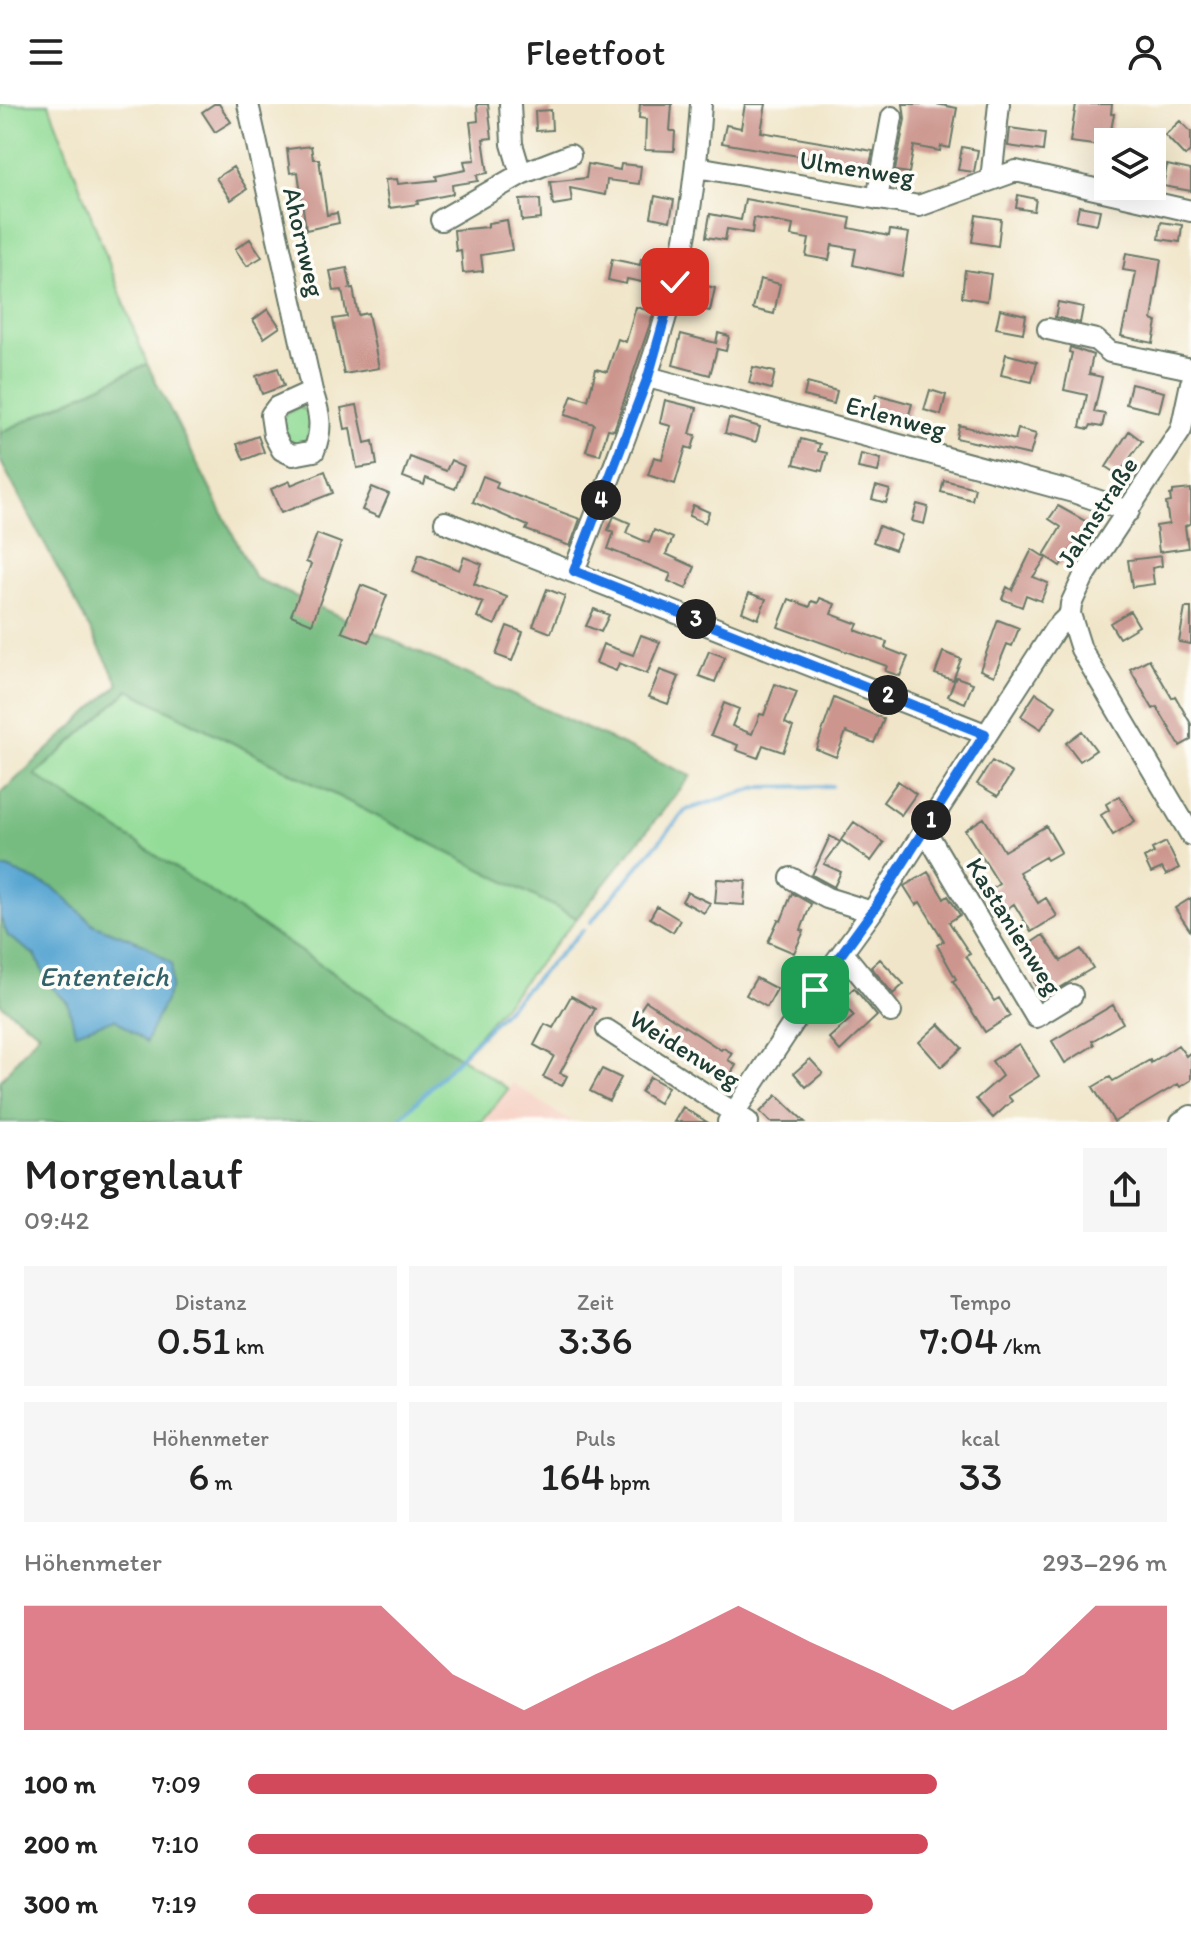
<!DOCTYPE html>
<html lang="de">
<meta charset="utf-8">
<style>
:root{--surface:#fff;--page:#f6f6f6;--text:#222;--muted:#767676;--accent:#d1495b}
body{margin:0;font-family:Itim,sans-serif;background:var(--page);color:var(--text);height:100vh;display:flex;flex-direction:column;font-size:30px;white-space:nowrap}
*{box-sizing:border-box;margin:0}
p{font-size:26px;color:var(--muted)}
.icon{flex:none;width:44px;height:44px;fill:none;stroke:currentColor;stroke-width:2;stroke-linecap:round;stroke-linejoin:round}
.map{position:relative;height:1018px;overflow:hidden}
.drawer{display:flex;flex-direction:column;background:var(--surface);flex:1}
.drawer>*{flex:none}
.tools{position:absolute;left:1094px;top:24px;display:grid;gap:16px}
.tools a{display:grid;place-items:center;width:72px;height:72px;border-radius:0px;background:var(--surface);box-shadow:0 8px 32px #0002;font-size:40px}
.pin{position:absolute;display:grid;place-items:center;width:68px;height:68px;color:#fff;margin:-34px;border-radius:16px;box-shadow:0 4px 12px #0006}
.km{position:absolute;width:40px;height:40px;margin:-20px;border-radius:50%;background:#222;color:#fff;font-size:22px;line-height:40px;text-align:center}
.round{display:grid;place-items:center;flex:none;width:84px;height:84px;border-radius:0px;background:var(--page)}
.head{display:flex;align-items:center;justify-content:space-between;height:136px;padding:0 24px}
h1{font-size:44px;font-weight:600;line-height:60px}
.figures{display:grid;grid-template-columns:repeat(3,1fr);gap:12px;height:136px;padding:8px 24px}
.figures div{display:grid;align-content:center;border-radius:0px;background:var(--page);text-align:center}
.figures b{font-size:40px;font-weight:600}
.figures small{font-size:22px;font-weight:400}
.figures p{font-size:22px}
.chart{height:224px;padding:16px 24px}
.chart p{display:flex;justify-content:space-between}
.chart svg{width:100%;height:144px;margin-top:8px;fill:var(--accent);opacity:.7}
ul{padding:0 24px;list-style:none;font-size:26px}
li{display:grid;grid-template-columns:128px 96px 1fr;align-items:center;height:60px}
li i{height:20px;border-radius:10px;background:var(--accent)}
header{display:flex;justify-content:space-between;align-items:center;height:104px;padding:0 24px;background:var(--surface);font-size:36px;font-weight:600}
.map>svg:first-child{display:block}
.built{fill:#f6d2c4}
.green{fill:#93dc97;stroke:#598c66;stroke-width:2}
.forest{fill:#76bc80;stroke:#4a7c5a;stroke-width:2}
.water{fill:#59a6d2;stroke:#3c7283;stroke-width:2}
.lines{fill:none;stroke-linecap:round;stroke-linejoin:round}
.stream{stroke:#59a6d2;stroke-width:4}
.building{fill:#cc968e}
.minor-casing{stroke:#687868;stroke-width:24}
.minor{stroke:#fff;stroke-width:20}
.route-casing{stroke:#fff;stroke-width:16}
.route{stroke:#1a73e8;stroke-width:10}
.labels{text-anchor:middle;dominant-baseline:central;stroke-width:7;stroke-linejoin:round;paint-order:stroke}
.street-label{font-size:26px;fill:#1f3d34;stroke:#fdfcf7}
.water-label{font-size:28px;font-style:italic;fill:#33626b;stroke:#fdfcf7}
</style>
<header><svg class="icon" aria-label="menu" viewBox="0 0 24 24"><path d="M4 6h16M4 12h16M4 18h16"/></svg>Fleetfoot<svg class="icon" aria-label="person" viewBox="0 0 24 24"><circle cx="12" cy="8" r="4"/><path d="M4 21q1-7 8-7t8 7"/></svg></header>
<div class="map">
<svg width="1191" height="1018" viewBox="0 0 1191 1018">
<rect width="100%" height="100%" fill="#fdfcf7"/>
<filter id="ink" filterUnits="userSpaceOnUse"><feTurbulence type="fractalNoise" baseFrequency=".0125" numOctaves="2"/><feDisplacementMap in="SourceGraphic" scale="16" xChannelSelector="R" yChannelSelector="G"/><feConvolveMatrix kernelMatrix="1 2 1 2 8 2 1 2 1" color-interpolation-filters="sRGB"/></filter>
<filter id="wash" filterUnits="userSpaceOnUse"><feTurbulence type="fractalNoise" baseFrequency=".006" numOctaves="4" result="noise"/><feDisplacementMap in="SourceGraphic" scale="32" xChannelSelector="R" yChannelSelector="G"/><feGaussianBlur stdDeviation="1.8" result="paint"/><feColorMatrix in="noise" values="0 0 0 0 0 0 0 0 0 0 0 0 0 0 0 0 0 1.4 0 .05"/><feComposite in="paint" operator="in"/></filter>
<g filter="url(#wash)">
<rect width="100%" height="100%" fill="#f0e5c8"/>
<!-- built -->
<path class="built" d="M513 979 557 1009 574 1018H484Z"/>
<!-- green -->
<path class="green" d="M0 0H49L147 260 0 329Z
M298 303 310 307 309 337 299 341 284 335C278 313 278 313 298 303Z
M129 586 577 814 460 953 508 985 482 1018H393L459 953 35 671Z"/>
<!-- forest -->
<path class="forest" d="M147 260 255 474 691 672 577 814 129 586 35 671 459 953 397 1018H0V977L39 929 0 900V814L8 832 36 852 48 879 68 899 115 915 146 938 144 840 94 821 54 784 7 764 0 765V690L119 580 0 356V329Z"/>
<!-- water -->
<path class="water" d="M7 764 54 784 94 821 144 840 172 860 171 883 146 938 115 915 75 928 68 899 48 879 36 852 8 832 0 813V765Z"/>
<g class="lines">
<!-- stream -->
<path class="stream" d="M591 818 686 706 759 683 832 682
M397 1018 583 826"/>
</g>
<g id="blocks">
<!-- building -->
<path class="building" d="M214 0H219L231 18 215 28 202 8Z
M477 0H488L492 34 483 35 488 69 477 71 478 77 452 81 453 90 417 97 418 100 389 104 385 76 397 75 398 80 437 76 436 72 466 66 464 57 475 56 470 18 478 17Z
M640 0H672L670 27H675L674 47 645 46 646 15 639 14Z
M745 0H766L761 28 873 47 869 64 722 39 726 21 741 24Z
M903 0H936L957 4 950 44 941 42 940 47 914 42 909 69 895 67 905 15Z
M1076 0H1112L1111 10H1114L1108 43 1070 38Z
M551 6 552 26 536 27 535 7Z
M1180 17 1191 28V46L1185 52 1165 31Z
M1010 24 1045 29 1043 47 1008 42Z
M311 42 313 55H319L327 111 337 109 339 119 306 126 298 68 290 69 287 45Z
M962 43 978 46 974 68 958 66Z
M588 60 620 66 621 60 641 62 639 80 607 76 605 91 570 84 572 98 553 101 550 78 586 74Z
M1167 61 1191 66V87L1163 82Z
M233 63 247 85 231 96 216 74Z
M1018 91 1036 95 1034 107 1016 104Z
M655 92 674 96 670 117 651 113Z
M540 95 541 115 522 117 520 96Z
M745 95 851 114 849 124 889 132 890 126 909 129 902 172 853 161 856 145 832 141 829 156 806 152 809 135 791 132 793 121 754 114 752 129 727 125 725 136 706 133 710 110 741 116Z
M1079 102 1100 106 1097 120 1076 116Z
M976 111 1001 115 998 142 972 138Z
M507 116 512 146 481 151 483 167 463 169 461 146 456 147 454 126 488 123V119Z
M1161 118 1182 121 1180 138 1159 135Z
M250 135 262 153 247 162 235 145Z
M1126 149 1161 155 1152 216 1157 218 1153 239 1121 232 1126 211H1128L1136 168 1123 166Z
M612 155 640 161 641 155 660 160 656 181 627 175 626 180 608 176Z
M347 164 351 184 348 185 353 184 358 211 368 209 379 264 344 270 333 215 347 213 342 186 334 187 330 167Z
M965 166 991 170 987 197 962 193Z
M760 175 780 180 774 210 753 205Z
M695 179 715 184 710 207 690 203Z
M1058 198 1083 203 1080 219 1055 213Z
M636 203 654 208 614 326 608 325 600 351 586 347 594 320 565 311 572 291 588 296 596 265 607 268 618 235 626 238Z
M268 205 280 223 264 234 253 216Z
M1000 205 1026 211 1023 229 996 224Z
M718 229 729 232 726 247 717 245 710 271 673 261 681 230 716 239Z
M1070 243 1093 251 1089 270 1102 273 1094 308 1105 310 1102 323 1091 321 1089 325 1080 323 1087 291 1064 286 1072 249 1069 248Z
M1006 250 1037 258 1032 278 1001 271Z
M753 263 775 268 771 285 749 279Z
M278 264 284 282 262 290 256 272Z
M807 279 837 287 834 300 804 292Z
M1131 280 1164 288 1159 308 1126 300Z
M930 286 946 291 941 311 924 306Z
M876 290 912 300 906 321 870 311Z
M665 296 697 304 690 330 696 331 692 345 686 343 675 380 648 371 654 353 662 355 671 322 660 319Z
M357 301 365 339 373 337 377 361 357 364 350 324 345 325 341 304Z
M729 314 760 323 756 338 725 329Z
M959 321 1015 336 1018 325 1036 330 1030 351 956 334Z
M1129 327 1142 337 1118 371 1106 363Z
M258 332 264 348 244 356 237 340Z
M801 335 820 340 818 347 827 349 822 367 794 360Z
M861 350 881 355 878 368 858 364Z
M410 353 446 367 451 356 464 362 455 385 426 374 424 381 403 373Z
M325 367 333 389 281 409 271 385 290 377 291 381Z
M483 372 498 378 496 384 580 415 570 442 526 426 528 422 473 398Z
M944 376 975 384 972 396 941 388Z
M876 382 890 386 886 399 872 395Z
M372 383 389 390 379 413 362 406Z
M1191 385V419L1185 422 1188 444 1159 448 1156 422 1169 420 1166 399 1171 398 1170 391 1173 390V387Z
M917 400 928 403 924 420 912 417Z
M693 401 709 408 705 419 689 412Z
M1058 402 1089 419 1060 462 1044 451 1061 423 1049 415Z
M614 412 630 419 626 429 649 439 654 426 673 434 666 450 695 463 686 485 668 477 671 470 608 445 614 428 608 426Z
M879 422 901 431 895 446 873 438Z
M317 430 341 439 312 520 291 511 311 460 306 458Z
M1032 445 1046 454 1033 473 1048 479 1041 497 1026 491 1022 503 1002 495 1007 483 1012 486Z
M419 450 459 466 464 453 482 460 474 480 507 493 495 521 477 513 483 499 413 468Z
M1161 452 1162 462 1152 464 1154 480 1132 483 1128 456Z
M361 481 387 491 369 538 342 528Z
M547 485 565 492 551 529 533 522Z
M749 489 766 495 758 515 742 508Z
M820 494 835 500 831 510 858 520 855 526 887 538 885 544 908 553 900 572 885 567 887 562 778 523 789 495 810 503 812 497 818 499Z
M1185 504H1191V540L1179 538Z
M594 505 609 511 601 528 586 522Z
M1130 507 1139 522 1119 534 1110 519Z
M998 516 1019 524 1012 542 1007 540 994 572 980 566Z
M507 522 523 528 512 557 496 551Z
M641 531 660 538 647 570 619 559 616 567 596 559 603 540 633 551Z
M709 547 725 553 715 578 699 572Z
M943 548 961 555 953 576 935 570Z
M1149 555 1172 594 1175 592 1191 620V636L1180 642 1157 603 1153 605 1130 565Z
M660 566 679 573 668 600 649 593Z
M956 573 973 579 965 599 948 592Z
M775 580 797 588 785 619 793 623 783 648 763 641 758 654 736 646 738 641 711 631 724 599 739 605 732 622 752 630 760 610 764 611Z
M1036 589 1056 602 1041 625 1021 612Z
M834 594 884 615 874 639 846 628 836 653 816 645Z
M1082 627 1096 646 1080 657 1066 639Z
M992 657 1012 669 998 692 977 680Z
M898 677 916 690 901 711 883 698Z
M1119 692 1135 717 1113 731 1101 711 1109 706 1106 700Z
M984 714 1004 747 1046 722 1061 748 1047 756 1045 753 1019 768 1038 799 1046 794 1057 812 1031 828 1014 800 1000 809 987 788 999 780 965 726Z
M854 718 884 739 871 757 841 736Z
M830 732 840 738 824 760 841 768 834 783 812 771Z
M1166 738 1179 764 1166 771 1162 764 1151 769 1144 754 1154 749 1152 745Z
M928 768 944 795 948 792 960 811 949 818 970 850 966 852 994 897 999 894 1010 912 985 928 953 877 956 875 937 841 944 837 920 798 916 801 904 782Z
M717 775 746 777 744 801 715 799Z
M687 788 710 799 704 809 682 797Z
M792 789 811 800 801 826 804 827 794 849 768 838 778 816 781 817Z
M1191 794V828L1175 804Z
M657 802 680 816 673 828 650 814Z
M1043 831 1061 857 1081 845 1093 864 1043 894 1034 879 1044 873 1025 843Z
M880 855 904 880 893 890 871 863Z
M756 874 777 885 767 903 746 891Z
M854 884 877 912 840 947 829 934 854 912 840 897Z
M571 892 595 905 560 969 567 972 562 982 543 973 554 952 534 941 545 920 553 924Z
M646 897 721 946 723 944 732 949 728 956 736 961 727 976 684 949 686 946 671 933 636 912Z
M1113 901 1123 919 1092 937 1094 941 1065 959 1052 937Z
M939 920 962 944 941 963 919 938Z
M1019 940 1039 972 1008 992 1012 997 993 1014 976 995 1002 972 992 957Z
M1178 941 1186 952 1191 948V976L1180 983 1178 980 1114 1018 1093 983 1110 973 1113 977 1150 956 1151 959Z
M810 955 823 969 806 983 794 969Z
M602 965 621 974 609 997 590 987Z
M650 973 668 983 659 999 641 988Z
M777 991 787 1001 805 1018H770L760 1008Z
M683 1003 707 1018H674Z"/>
</g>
</g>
<g filter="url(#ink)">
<use href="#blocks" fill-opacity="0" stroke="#687868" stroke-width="2"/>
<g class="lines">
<defs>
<path id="minor" d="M248 0 312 287C320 310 323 324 314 347L293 351 282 346 274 331 271 311 277 303 312 287
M510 0 512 40 521 70
M697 63 919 102 1016 67 1191 107
M991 76 999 0
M877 95 892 13
M441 116 521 70 570 51
M1048 225 1096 236 1110 248 1191 265
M648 273 1073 388 1129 407
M1191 279 1181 326 1083 474 1071 500 1070 510 1081 545 1191 731
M445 418 985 630
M574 467C610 372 649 278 675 180 690 122 697 60 701 0
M925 726 1036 913 1072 891
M791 774 827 794 872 808
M843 849 891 908
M607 926 748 1018
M728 1018 815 886 872 808 1055 525 1070 510
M1181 1018 1191 1012"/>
</defs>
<!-- minor casing -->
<use href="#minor" class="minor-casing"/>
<!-- minor -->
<use href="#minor" class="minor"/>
</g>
</g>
<g class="lines" filter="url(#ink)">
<defs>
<path id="route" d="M675 178 648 273 574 467 985 630 872 808 815 886"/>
</defs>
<!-- route casing -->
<use href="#route" class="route-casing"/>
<!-- route -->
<use href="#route" class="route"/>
</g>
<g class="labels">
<!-- street labels -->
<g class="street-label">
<text transform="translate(857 64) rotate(9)">Ulmenweg</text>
<text transform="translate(304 138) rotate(77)">Ahornweg</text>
<text transform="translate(896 313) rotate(15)">Erlenweg</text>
<text transform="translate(1097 408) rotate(-57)">Jahnstraße</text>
<text transform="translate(1014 822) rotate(58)">Kastanienweg</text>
<text transform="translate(685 945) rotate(32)">Weidenweg</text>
</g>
<!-- water labels -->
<g class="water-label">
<text x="104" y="872">Ententeich</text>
</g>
</g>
</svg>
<div class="tools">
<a><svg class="icon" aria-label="layers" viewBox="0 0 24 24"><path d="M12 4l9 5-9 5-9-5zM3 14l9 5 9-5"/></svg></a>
</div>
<div class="pin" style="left:815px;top:886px;background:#1e9e55"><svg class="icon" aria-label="arrive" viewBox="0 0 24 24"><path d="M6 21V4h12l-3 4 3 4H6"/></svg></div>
<div class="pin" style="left:675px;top:178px;background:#d93025"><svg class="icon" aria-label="check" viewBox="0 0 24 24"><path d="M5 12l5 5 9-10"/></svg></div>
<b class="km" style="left:931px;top:716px">1</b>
<b class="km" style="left:888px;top:591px">2</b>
<b class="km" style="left:696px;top:515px">3</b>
<b class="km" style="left:601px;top:396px">4</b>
</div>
<section class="drawer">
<div class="head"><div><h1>Morgenlauf</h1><p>09:42</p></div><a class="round"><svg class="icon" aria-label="share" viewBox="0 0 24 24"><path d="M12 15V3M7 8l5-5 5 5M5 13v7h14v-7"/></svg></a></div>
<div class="figures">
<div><p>Distanz</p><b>0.51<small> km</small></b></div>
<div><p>Zeit</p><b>3:36</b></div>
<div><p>Tempo</p><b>7:04<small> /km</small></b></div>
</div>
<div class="figures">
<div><p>Höhenmeter</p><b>6<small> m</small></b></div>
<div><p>Puls</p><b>164<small> bpm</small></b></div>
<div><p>kcal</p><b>33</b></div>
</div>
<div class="chart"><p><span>Höhenmeter</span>293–296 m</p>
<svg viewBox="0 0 160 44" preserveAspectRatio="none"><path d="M0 44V6L10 6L20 6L30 6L40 6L50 6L60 27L70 38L80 27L90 17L100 6L110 17L120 27L130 38L140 27L150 6L160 6V44z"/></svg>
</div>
<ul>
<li><b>100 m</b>7:09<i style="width:75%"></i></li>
<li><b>200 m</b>7:10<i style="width:74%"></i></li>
<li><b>300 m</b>7:19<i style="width:68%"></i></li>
</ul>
</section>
